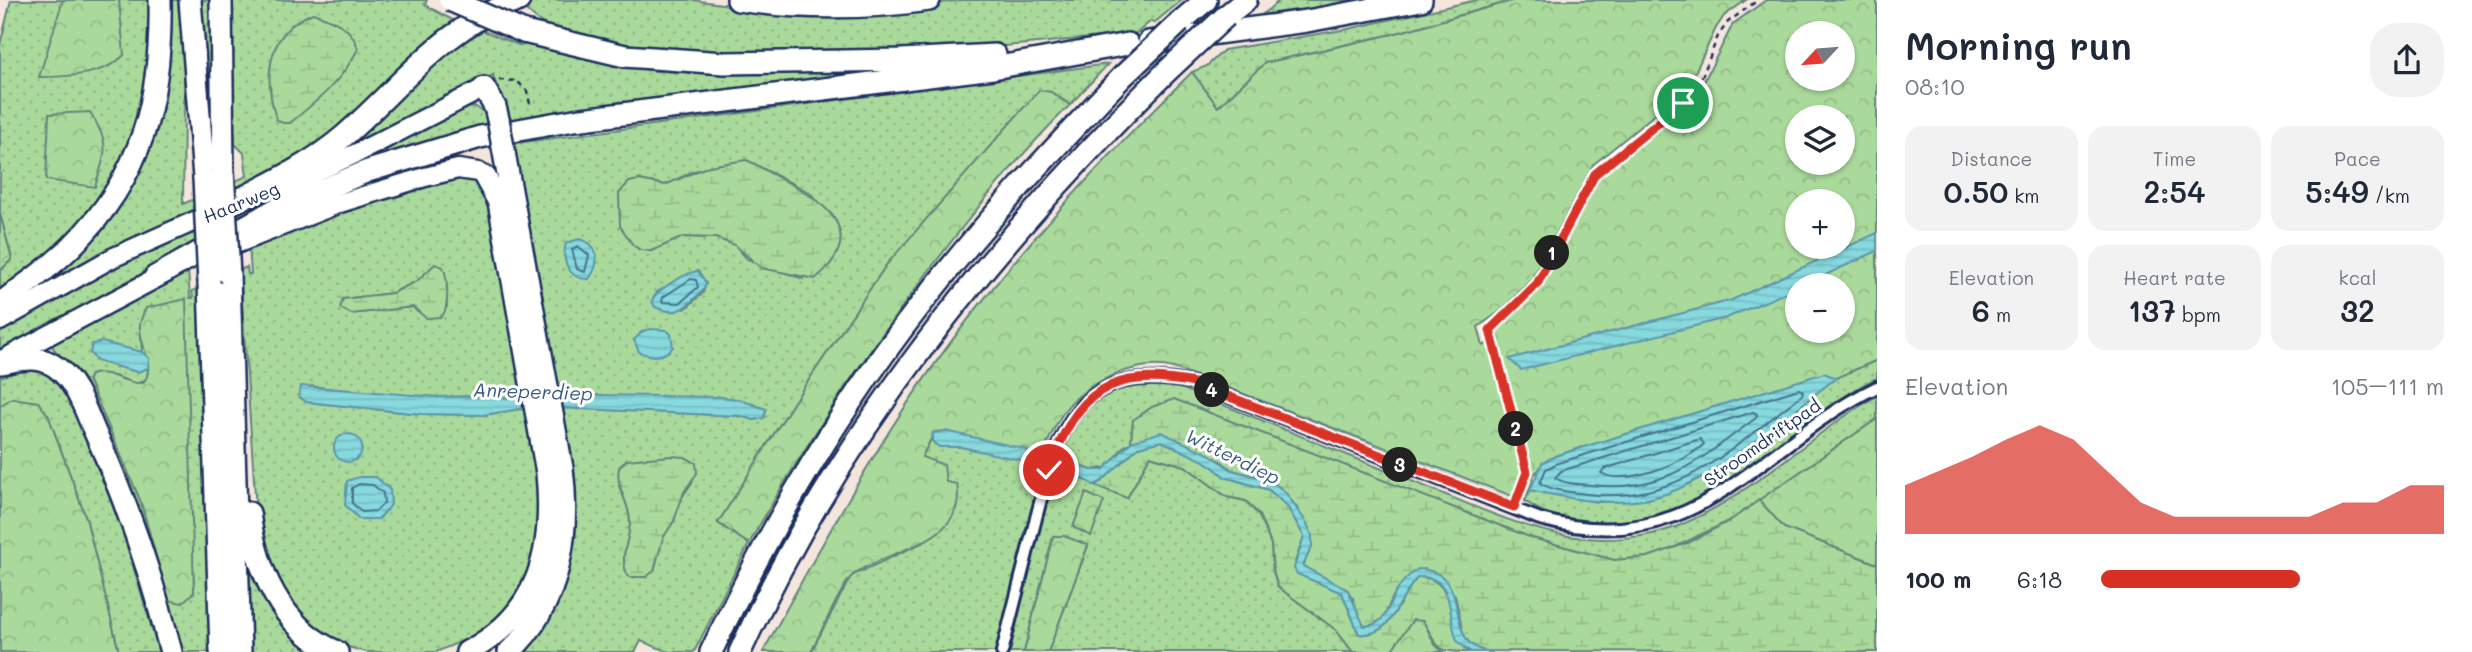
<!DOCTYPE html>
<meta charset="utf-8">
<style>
:root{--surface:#fff;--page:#f2f2f3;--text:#1f2937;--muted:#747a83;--accent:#d93025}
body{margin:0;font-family:Mali,sans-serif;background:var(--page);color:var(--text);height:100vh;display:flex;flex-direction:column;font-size:26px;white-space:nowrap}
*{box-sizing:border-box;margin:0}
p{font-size:23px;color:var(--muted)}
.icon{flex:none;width:38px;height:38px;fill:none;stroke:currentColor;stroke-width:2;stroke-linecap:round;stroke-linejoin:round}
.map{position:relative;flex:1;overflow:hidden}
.details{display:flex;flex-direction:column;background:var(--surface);width:595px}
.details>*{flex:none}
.needle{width:46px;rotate:244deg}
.fabs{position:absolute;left:1785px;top:21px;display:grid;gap:14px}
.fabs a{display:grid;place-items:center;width:70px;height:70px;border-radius:50%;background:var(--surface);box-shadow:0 2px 5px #0004;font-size:35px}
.pin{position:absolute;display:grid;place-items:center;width:60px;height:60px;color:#fff;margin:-30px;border:4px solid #fff;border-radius:50%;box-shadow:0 2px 7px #0007}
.km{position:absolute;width:35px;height:35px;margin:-18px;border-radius:50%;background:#222;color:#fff;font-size:19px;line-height:35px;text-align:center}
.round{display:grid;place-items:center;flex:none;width:74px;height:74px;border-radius:28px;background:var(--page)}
.head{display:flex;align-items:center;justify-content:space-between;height:119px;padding:0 28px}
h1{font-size:38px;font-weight:600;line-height:52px}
.figures{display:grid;grid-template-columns:repeat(3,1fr);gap:10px;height:119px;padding:7px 28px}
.figures div{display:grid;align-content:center;border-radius:18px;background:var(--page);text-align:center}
.figures b{font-size:30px;font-weight:600}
.figures small{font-size:19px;font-weight:400}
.figures p{font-size:19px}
.chart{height:196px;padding:14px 28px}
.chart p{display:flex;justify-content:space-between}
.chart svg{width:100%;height:126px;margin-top:7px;fill:var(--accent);opacity:.7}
ul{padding:0 28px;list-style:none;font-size:23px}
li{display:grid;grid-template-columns:112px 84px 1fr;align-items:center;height:52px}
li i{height:18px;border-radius:9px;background:var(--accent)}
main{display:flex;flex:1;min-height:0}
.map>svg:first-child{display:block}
.grass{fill:url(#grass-dots);stroke:#62847c;stroke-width:2;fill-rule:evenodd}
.forest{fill:url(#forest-crowns);stroke:#62847c;stroke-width:2;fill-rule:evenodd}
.wetland{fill:url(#wetland-marsh);stroke:#62847c;stroke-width:2}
.water{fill:url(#water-rules);stroke:#5c95ab;stroke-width:2}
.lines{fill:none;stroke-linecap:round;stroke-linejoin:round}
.shore{stroke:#467391;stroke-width:2}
.street-casing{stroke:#1b2f5e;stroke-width:16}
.primary-casing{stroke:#1b2f5e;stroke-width:23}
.highway-casing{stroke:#1b2f5e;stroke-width:26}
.path{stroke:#1b2f5e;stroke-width:2.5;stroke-dasharray:5 5;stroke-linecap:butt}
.street{stroke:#fff;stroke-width:10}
.primary{stroke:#fff;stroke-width:18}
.highway{stroke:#fff;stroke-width:21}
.highway-bridge-casing{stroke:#1b2f5e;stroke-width:26;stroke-linecap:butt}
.highway-bridge{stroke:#fff;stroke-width:21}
.route-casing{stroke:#fff;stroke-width:14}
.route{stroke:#d93025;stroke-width:9}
.labels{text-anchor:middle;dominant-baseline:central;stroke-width:6;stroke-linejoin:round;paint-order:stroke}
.street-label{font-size:18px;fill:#1b2f5e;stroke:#fff}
.water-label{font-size:19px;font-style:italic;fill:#365a7e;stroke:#fff}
</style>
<main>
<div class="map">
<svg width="1877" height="652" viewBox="0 0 1877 652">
<defs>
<pattern id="grass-dots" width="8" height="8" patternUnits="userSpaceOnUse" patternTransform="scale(1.75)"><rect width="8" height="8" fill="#aada9b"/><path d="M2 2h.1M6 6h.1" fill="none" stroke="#92bb88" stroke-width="1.8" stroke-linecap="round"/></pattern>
<pattern id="forest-crowns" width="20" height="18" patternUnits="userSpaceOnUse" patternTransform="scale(1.75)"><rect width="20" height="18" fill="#aada9b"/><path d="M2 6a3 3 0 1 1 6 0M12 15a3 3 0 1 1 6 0" fill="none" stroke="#92bb88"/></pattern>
<pattern id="wetland-marsh" width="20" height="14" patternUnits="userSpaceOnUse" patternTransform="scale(1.75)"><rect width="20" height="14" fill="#aada9b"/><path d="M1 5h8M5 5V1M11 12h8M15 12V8" fill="none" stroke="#92bb88"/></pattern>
<pattern id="water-rules" width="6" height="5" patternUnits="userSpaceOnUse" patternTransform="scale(1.75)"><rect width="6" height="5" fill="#87d9de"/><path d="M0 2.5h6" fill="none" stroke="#74bbc1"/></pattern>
</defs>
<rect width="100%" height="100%" fill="#f4e6dc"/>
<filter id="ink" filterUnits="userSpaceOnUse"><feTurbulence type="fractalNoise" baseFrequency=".0143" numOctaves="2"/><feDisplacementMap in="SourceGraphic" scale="14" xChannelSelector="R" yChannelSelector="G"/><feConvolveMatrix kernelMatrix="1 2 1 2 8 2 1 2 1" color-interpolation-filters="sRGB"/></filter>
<g filter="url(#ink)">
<!-- grass -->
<path class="grass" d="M11 0H155L156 13 136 140 84 226 0 299V271L12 259 0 214V45Z
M164 0H185L183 204 247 176 244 153 235 144 227 0H427L425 5 456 22 486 0H506L299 163 111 251 20 300 138 163Z
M195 0H214V172Z
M537 0H692L753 8 914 7 961 0H1182L1154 23 1151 21 1137 33C1025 44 588 97 522 5Z
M1280 0H1362L1258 18Z
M1477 0H1515L1393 34 1265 63 1218 107 1192 72 1207 66 1224 50 1348 29Z
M474 27 521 46 528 43 611 64 656 71 710 73 893 71 536 116 533 114V117L508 125 493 75 315 166Z
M1108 64 1070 105 1051 92 887 264 794 402 718 523 749 544 694 652H669L641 641 635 652H524C590 562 583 512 559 408L740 416 754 420 764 418 766 410 595 395 557 400 509 144ZM746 160 809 192 834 217 803 279 747 259 735 245 716 238 683 237 651 251 639 180 665 185 694 171ZM698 271 706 283 703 293 685 309 657 292ZM671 456 693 481 680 500 674 521 629 577C617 558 630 543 630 523 630 509 624 498 619 486L646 460Z
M476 107 486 114 490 129 248 218 0 352V329L84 281 459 108Z
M455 176 475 179 491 202 525 400 494 396 437 397 358 392 311 386 300 397 307 402 421 414 483 415 527 408 542 484 538 553 520 590 503 614 481 633 436 652H366L348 647 316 630 278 591 257 525 240 270 247 267 248 274H251L249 245 308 221ZM417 281 446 287 447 307 417 312 413 307 360 313 343 299 392 293Z
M188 271 190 298H193L192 291 204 285 214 652H177L63 360 50 344ZM140 323 191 518 194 592 159 569 141 502 88 379 115 376 136 384 147 379 148 368 137 372 97 361 90 353 92 345 102 343 142 352Z
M1877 360V378C1856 387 1837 402 1818 416 1751 465 1680 530 1590 521 1565 519 1545 516 1525 501L1530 490 1597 502 1644 500 1711 473 1836 378Z
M26 368 49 374 66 394 113 500 159 652H119L86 518 48 415 13 398 0 406V377Z
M1157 383 1183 389C1262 420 1340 452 1419 484 1467 503 1517 527 1568 536 1602 542 1646 539 1678 526 1752 496 1808 435 1877 396V419L1731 520 1669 550 1648 557 1614 560 1532 538 1329 460 1133 420 1131 442 1122 448 1109 467 1091 470 1077 464 1070 466 1069 470 1073 475 1127 498 1150 456 1185 466 1227 497 1246 501 1259 516 1271 544 1273 571 1278 587 1336 630 1353 652H1048L1088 546 1064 536 1053 537 1024 652H1010C1023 599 1051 447 1084 412 1104 391 1130 385 1157 383Z
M932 438 940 447H961L1029 459 1032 455 1041 457 1043 464 996 652H811L851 576 926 541 946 483 921 457Z
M247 537 321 652H247Z"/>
<!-- forest -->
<path class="forest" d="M63 0H119L124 55C104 76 65 77 39 77Z
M1515 0H1746L1724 16 1716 28 1688 87 1593 165 1532 279 1502 310 1478 327 1483 346 1498 338 1495 328 1509 319 1541 286 1602 173 1697 95 1733 24 1766 0H1877V360L1836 378 1824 374 1555 456 1534 474 1525 501 1194 375C1184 372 1173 367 1163 366 1133 363 1095 380 1073 401 1058 415 1050 439 1041 457L945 431 934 433 922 457 944 465 946 482 957 484C968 546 886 547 852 576 842 584 819 637 811 652H763C804 577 846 500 892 427 975 297 1082 180 1192 72L1218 107 1265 63 1393 34ZM1797 33H1843V79H1797ZM1797 117H1843V163H1797ZM1797 201H1843V247H1797ZM1797 285H1843V331H1797Z
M1039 90 1051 92 1070 105C1018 156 972 214 928 272 862 359 802 448 749 544L718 523 794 402 887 264Z
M90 112C111 146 106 150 95 187L46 180 49 114Z
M0 214 12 259 0 271Z
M186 299 194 592 182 603 168 600 141 502 88 379 90 375C110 368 123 385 143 383 157 367 138 343 140 324 141 319 144 312 146 308Z
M12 398 38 402 48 415 86 518 119 652H0V406Z
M1877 419V564L1784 528 1759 500Z
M1086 493 1104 501 1091 536 1073 527Z
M1053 536H1064L1088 545 1048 652H1024Z
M1412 620H1423L1435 645 1443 652H1390Z"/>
<!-- wetland -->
<path class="wetland" d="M313 13C334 21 352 26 358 49 342 81 317 101 290 123H283L276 119C263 75 267 31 313 13Z
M746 160C757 164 764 170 774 175 819 198 874 231 815 279L761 268 735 245 716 238 683 237 651 251 640 250 633 245 620 226 619 193 629 182 639 180 665 185 709 166Z
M435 264 443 267C448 278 450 309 441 317L426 318 413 307 351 314 340 308 343 299 393 293 417 281Z
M1174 399 1532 538 1614 560 1648 557 1690 542 1731 520 1759 500 1784 528 1877 564V652L1479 651 1464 638 1455 595 1425 569C1417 575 1403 582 1397 590 1385 605 1390 625 1364 626L1357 615 1353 598 1303 565 1312 546V535L1296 506 1272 481 1232 470 1221 461 1171 437 1131 442 1133 420 1152 407Z
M1162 441 1209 463 1225 477 1269 490 1287 506 1304 536 1295 562 1342 593 1359 634C1394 637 1397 598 1418 577 1452 575 1455 623 1464 648L1471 652C1434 652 1441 650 1423 621L1413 620 1390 652H1353L1336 630 1278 587 1273 571 1271 544 1259 515 1246 501 1227 497 1185 466 1150 456 1127 498 1094 485 1101 482 1138 447Z
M671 456 685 457 696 463 697 473 684 492 674 521 663 538 654 571 646 577H629C617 558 630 542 630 522 630 502 615 488 619 468L626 460Z"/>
<!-- water -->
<path class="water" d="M1877 233V251L1804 285H1797V288L1726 318 1521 370 1509 359 1732 300Z
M579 239C599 244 601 263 589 279 569 280 561 261 566 243Z
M698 271 706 283C704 293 698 294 692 301 679 313 672 314 655 307L652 301C654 291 687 272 698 271Z
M651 329 666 330 671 334 673 347C662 359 652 357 639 352L634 340 643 331Z
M102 342 142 352 149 358 148 368 137 372 97 361 90 353 92 344Z
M1824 373 1836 378C1784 417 1705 491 1642 500 1604 506 1567 498 1530 490L1542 463 1555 456Z
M301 386 437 397 494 396 525 400 527 408 483 415 421 414 307 402 299 397Z
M595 395 721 397 738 399 766 409 764 418 754 420 740 416 559 408 557 400Z
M945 431 1025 449 1032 455 1031 459 1025 461 961 447H939L933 442V433Z
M1161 432 1211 455 1232 470 1272 481 1286 493 1306 522 1312 535V546L1303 566 1348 590 1364 626C1388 625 1387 606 1397 590 1402 582 1410 574 1418 569 1480 572 1436 649 1493 652H1471L1458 642C1446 620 1458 575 1418 577 1397 598 1394 637 1359 634L1342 593 1297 574 1294 568 1304 536 1287 506 1269 490 1225 477 1208 463 1162 441 1138 447 1101 482 1094 485 1071 472 1077 464 1091 470H1103L1131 442Z
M334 448a14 14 0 1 1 28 0a14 14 0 1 1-28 0Z
M359 477H376L390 490 391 505 379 519H359L345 505 347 481Z"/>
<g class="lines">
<!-- shore -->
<path class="shore" d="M578 246 589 255 585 272 577 269 572 249Z
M691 279 696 280 698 287 680 303 662 302 663 297Z
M1799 389 1803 391 1802 395C1732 447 1681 505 1586 494 1571 492 1552 491 1540 483L1546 469 1558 463Z
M1753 412 1757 414 1756 418C1702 458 1664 494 1591 485 1579 484 1565 484 1555 478L1561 471Z
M1700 439 1704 444C1686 462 1625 487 1601 473L1604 469Z
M359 484 373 485 383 493 384 503 376 511 362 512 352 503V488Z"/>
<defs>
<path id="street" d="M1002 652C1013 609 1024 565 1035 522 1060 425 1076 361 1194 383L1540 519C1698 563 1754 447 1877 387"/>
<path id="primary" d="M286 185 357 153 484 88
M218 251 340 203 425 177 458 169 478 172 485 177
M0 321 112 258 217 211
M0 361 166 273"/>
<path id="highway" d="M190 0 204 178
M221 0 223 170
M738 0C801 9 866 9 929 0
M1226 16 1246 0
M1180 22 1206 0
M524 32 625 56 724 63 901 60 995 55
M1149 42 1307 21 1421 0
M484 88 495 107 498 119
M503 147 562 468C570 533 561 605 509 652
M221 209C263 187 308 167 344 136 404 84 441 28 519 0
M229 275 240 652
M155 277 280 207 368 171 480 137 574 120 993 68 1128 44
M209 283 221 652
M0 304C24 285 49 269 71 247 143 176 162 98 160 0
M0 363C20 360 39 354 56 367 76 381 85 409 94 430 127 502 152 576 171 652
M249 513C256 568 281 629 337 652
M467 652C541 614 554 548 547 473L499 202 485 177
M711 652C769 530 838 410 922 303 984 223 1052 150 1122 77
M740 652C840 431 996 240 1167 71"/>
</defs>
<!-- street casing -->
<use href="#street" class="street-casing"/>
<!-- primary casing -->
<use href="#primary" class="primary-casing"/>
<!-- highway casing -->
<use href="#highway" class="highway-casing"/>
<!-- path -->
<path class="path" d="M499 80 517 81 527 91 530 104
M1518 499 1527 472 1490 330 1537 283 1595 174 1683 103 1700 82 1718 36 1728 22 1758 0"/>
<!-- street -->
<use href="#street" class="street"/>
<!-- primary -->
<use href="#primary" class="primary"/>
<!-- highway -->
<use href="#highway" class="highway"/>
<defs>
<path id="highway-bridge" d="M450 0 524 32
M1167 71 1226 16
M1122 77 1180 22
M498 119 503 147
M223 170 229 275
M204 178 209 283"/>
</defs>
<!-- highway-bridge casing -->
<use href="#highway-bridge" class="highway-bridge-casing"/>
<!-- highway-bridge -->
<use href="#highway-bridge" class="highway-bridge"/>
</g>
</g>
<g class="lines" filter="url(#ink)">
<defs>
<path id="route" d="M1049 470C1077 391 1110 367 1194 383L1514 507 1527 472 1490 330 1537 284 1595 174 1683 103"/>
</defs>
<!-- route casing -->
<use href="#route" class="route-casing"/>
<!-- route -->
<use href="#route" class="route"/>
</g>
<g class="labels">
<!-- street labels -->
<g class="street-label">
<text transform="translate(241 202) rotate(-22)">Haarweg</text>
<text transform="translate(1762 442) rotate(-35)">Stroomdriftpad</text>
</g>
<!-- water labels -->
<g class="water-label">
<text transform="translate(533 391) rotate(2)">Anreperdiep</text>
<text transform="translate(1233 456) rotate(26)">Witterdiep</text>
</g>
</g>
</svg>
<div class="fabs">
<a><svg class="needle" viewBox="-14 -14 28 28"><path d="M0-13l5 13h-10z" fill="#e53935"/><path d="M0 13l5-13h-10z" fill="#747a83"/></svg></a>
<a><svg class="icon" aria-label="layers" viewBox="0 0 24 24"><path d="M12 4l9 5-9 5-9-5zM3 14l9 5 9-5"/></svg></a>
<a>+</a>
<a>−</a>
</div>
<div class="pin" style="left:1683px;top:103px;background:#1e9e55"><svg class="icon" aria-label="arrive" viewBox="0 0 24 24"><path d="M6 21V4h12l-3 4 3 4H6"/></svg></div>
<div class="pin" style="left:1049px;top:470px;background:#d93025"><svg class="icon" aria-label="check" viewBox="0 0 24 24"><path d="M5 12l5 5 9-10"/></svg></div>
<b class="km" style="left:1552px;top:253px">1</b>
<b class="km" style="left:1516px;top:429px">2</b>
<b class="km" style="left:1400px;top:465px">3</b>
<b class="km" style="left:1212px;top:390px">4</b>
</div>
<section class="details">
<div class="head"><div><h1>Morning run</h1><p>08:10</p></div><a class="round"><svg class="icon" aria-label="share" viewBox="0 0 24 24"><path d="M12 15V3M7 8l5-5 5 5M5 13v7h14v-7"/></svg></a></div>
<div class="figures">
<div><p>Distance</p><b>0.50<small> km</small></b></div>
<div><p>Time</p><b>2:54</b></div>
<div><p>Pace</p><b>5:49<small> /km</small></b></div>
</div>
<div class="figures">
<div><p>Elevation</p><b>6<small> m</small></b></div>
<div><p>Heart rate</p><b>137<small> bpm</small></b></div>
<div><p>kcal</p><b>32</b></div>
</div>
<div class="chart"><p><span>Elevation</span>105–111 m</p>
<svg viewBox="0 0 160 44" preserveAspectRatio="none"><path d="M0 44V27L10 22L20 17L30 11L40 6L50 11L60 22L70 33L80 38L90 38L100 38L110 38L120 38L130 33L140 33L150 27L160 27V44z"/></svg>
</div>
<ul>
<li><b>100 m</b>6:18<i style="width:58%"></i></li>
</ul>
</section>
</main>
